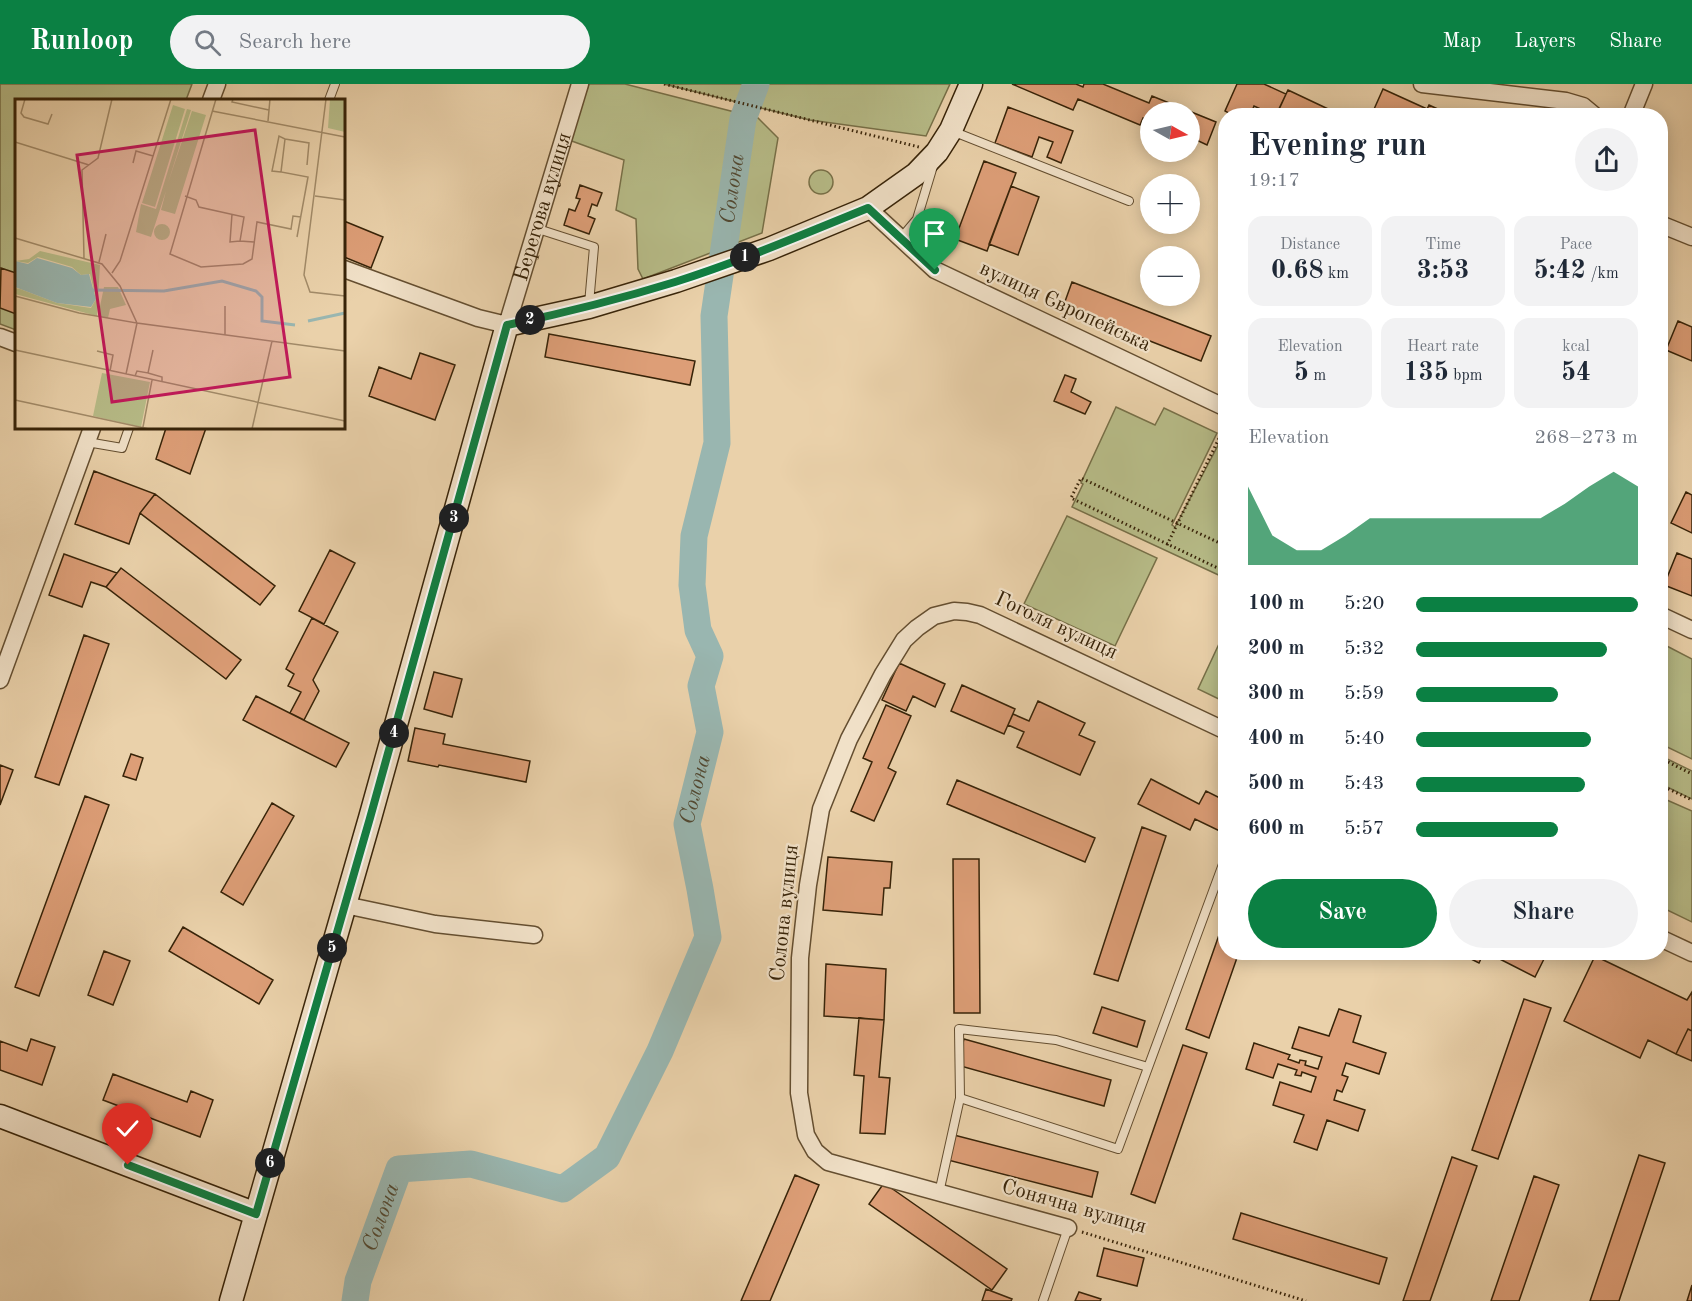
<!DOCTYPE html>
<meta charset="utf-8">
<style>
:root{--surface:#fff;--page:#f2f2f3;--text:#1f2937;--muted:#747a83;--accent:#0b8043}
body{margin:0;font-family:"Old Standard TT",serif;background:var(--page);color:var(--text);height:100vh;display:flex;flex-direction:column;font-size:22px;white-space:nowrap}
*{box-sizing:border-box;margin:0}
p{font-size:20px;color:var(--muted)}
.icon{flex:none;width:33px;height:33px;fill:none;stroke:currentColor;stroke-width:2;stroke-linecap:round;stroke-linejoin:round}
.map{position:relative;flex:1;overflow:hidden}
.details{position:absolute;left:1218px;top:24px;width:450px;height:852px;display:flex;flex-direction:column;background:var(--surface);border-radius:24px;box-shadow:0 3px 15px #0003}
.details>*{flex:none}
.needle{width:39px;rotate:98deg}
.buttons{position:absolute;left:1140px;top:18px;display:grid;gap:12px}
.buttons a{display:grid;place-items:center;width:60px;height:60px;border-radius:50%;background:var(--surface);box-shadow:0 3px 15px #0003;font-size:30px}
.pin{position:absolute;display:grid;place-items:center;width:51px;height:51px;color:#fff;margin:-62px -26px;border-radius:50% 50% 50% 0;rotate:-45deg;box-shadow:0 0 6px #0007}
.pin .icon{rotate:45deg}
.km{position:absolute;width:30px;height:30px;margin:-15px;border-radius:50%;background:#222;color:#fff;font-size:16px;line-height:30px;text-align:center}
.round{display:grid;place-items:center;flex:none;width:63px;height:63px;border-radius:32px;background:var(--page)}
.overview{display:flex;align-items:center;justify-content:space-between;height:102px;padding:0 30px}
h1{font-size:33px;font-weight:700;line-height:45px}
.stats{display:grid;grid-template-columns:repeat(3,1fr);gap:9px;height:102px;padding:6px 30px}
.stats div{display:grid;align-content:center;border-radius:15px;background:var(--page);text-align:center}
.stats b{font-size:26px;font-weight:700}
.stats small{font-size:16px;font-weight:400}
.stats p{font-size:16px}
.chart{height:168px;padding:12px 30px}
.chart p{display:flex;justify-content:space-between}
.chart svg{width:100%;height:108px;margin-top:6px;fill:var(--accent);opacity:.7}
.button{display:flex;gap:12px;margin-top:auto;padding:12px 30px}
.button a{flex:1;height:69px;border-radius:36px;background:var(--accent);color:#fff;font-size:24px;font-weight:700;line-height:69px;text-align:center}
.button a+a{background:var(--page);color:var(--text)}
ul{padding:0 30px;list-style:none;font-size:20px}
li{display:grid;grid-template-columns:96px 72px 1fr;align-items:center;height:45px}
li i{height:15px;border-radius:8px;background:var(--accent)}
header{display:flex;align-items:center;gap:36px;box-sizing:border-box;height:84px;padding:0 30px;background:var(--accent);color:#fff}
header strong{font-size:28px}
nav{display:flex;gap:33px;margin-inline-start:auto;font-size:21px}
.search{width:420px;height:54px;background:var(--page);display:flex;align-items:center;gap:15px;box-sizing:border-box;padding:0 21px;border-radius:33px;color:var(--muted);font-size:22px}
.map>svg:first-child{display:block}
.green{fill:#b7bc88;stroke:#777048;stroke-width:1.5}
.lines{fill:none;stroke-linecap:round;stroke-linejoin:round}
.river{stroke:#99b6b0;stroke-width:27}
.building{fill:#dd9e77;stroke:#372308;stroke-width:1.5}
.lane-casing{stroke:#644e30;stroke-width:10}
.street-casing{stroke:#644e30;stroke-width:19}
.secondary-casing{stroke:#372308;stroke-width:25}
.path{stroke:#372308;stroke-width:3;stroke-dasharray:1.5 3;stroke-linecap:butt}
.lane{stroke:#f1e1c8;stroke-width:8}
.street{stroke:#f1e1c8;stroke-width:16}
.secondary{stroke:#f1e1c8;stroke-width:22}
.route-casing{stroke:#fff;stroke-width:12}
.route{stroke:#0b8043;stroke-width:8}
.labels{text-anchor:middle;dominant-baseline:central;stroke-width:4.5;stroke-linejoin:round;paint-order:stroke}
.street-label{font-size:21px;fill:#372308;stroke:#f1e1c8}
.water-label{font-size:22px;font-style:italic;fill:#504832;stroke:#f1e1c8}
.inset-river{fill:none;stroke:#99b6b0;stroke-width:3}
.inset-road{fill:none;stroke:#a28b69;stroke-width:1.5}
.view{fill:#c2185b;fill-opacity:0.15;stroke:#c2185b;stroke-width:3}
.inset-edge{fill:none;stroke:#372308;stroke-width:3}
</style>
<header>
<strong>Runloop</strong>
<div class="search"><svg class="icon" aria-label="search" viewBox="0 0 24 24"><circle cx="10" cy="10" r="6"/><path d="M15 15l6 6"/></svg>Search here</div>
<nav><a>Map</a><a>Layers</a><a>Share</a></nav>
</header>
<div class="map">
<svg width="1692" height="1217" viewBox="0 0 1692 1217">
<rect width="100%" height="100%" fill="#ead1aa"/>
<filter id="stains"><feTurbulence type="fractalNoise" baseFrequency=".00333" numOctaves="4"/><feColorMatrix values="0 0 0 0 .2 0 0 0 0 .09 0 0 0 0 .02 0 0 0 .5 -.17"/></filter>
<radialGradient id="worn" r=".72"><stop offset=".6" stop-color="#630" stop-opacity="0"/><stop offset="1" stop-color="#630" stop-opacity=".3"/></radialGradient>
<!-- green -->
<path class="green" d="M0 0H192L186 16H16V246L0 240Z
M589 0H625L758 34 778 54 762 149 643 195 638 185 636 135 616 126 624 76 569 56Z
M664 0H950L926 52 810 36Z
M809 98a12 12 0 1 1 24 0a12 12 0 1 1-24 0Z
M1116 323 1155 341 1164 324 1217 349 1172 441 1175 443 1224 350H1225V494L1072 423 1083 400 1081 399Z
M1067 432 1157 474 1115 562 1024 520Z
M1225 547V618L1198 605Z
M1661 559 1692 575V675L1661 660Z
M1661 672 1692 687V715L1661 700Z
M1660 713 1692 727V838L1661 823Z"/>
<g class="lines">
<!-- river -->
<path class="river" id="s1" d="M355 1217 358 1197 399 1085 471 1080 563 1105 607 1073 660 967 708 853 700 805 687 740 710 648 701 602 710 572 698 546 692 501 694 452 717 359 714 232 743 35 756 0"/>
</g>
<!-- building -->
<path class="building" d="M1012 0H1076L1083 3 1084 0H1103L1149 19 1152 12 1216 38 1207 61 1190 53V28H1150V37L1143 34 1140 41 1078 15 1073 26Z
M1237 0H1264L1286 10 1276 32 1254 22 1250 32H1234L1225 27Z
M1383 5 1427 25 1424 32H1371Z
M1288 6 1343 32H1283L1277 29Z
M1429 21 1453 32H1424Z
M1008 23 1073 47 1061 79 1047 73 1053 58 1039 53 1032 73 995 59Z
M984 77 1016 89 987 167 955 155Z
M580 101 602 109 597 122 592 120 588 132 595 135 589 150 564 141 569 125 575 127 580 115 576 114Z
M1011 102 1039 113 1018 171 989 160Z
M344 137 383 153 371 184 344 173Z
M1 184 16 189 15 197 16 198V230L0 224Z
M1072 198 1211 252 1201 277 1063 223Z
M1678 237 1692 243V277L1666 266Z
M549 250 695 277 690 301 545 273Z
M420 269 455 281 435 336 369 312 379 283 411 295Z
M1065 291 1076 295 1071 308 1091 318 1085 330 1054 317Z
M166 344H206L190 390 156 375Z
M94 387 155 410 140 429 129 460 75 440Z
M1686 408 1692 411V449L1671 439Z
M155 410 275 502 260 521 140 429Z
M330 466 355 479 324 540 299 527Z
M1677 469 1692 475V512L1664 501Z
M64 470 117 489 106 503 91 498 82 523 49 511Z
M121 484 241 576 226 595 106 503Z
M312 534 338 548 313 596 319 607 304 636 290 629 301 608 288 602 294 590 286 585Z
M84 551 109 560 59 701 35 693Z
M899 579 945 600 935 623 913 612 906 627 882 616Z
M434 588 462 595 452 633 424 625Z
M962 601 1015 625 1004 650 951 627Z
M256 612 349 659 336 683 243 636Z
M1038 617 1085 639 1079 651 1095 658 1080 691 1017 663 1024 648 1008 641 1013 630 1029 637Z
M886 621 911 632 888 684 896 688 874 737 851 727 872 678 863 674Z
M415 644 445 650 443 660 530 677 526 698 439 681 438 683 408 677Z
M131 670 143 674 136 696 123 692Z
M0 681 13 686 0 721Z
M1151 695 1199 720 1206 707 1226 717V750L1195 735 1190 746 1138 720Z
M957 696 1095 754 1085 778 947 720Z
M85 712 109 721 39 912 15 903Z
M272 719 294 732 243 821 221 808Z
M1142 743 1166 752 1118 897 1094 890Z
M828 773 892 778 890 804H884L882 831 823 826Z
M953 775H979L980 929H954Z
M1226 831V868H1239L1209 954 1186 945Z
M183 843 273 896 259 920 169 867Z
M104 867 130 877 113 921 88 911Z
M1457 868H1484L1479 879Z
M1486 868H1546L1547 869 1535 893Z
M1595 872 1687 916 1692 908V947L1688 945 1676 970 1648 956 1640 974 1564 937Z
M826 880 886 885 884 936 824 932Z
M1524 915 1551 924 1498 1075 1472 1066Z
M1102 923 1145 937 1137 963 1093 949Z
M1339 925 1361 932 1353 958 1386 969 1379 990 1346 979 1342 991 1348 993 1342 1008 1337 1006 1334 1016 1365 1026 1358 1047 1327 1036 1317 1066 1294 1058 1304 1031 1273 1021 1280 998 1311 1008 1316 993 1302 988 1301 992 1295 991 1297 986 1278 980 1273 994 1246 985 1254 959 1290 971 1288 975 1299 979 1300 976 1306 977 1305 981 1318 985 1322 973 1292 964 1299 943 1329 952Z
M859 934 884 936 879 993 890 994 885 1050 860 1049 864 992 854 991Z
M1688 945 1692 947V977L1676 970Z
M31 955 55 963 42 1001 0 986V957L27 967Z
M964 955 1111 996 1104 1022 957 981Z
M1183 961 1207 969 1155 1119 1131 1110Z
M113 990 187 1018 191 1007 213 1016 200 1053 103 1016Z
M950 1050 1098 1088 1092 1113 944 1075Z
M1639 1071 1665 1079 1619 1217H1590Z
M1452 1073 1477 1082 1430 1217H1403Z
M795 1091 819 1101 770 1217H741Z
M1534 1092 1559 1101 1519 1217H1491Z
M884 1099 1007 1185 992 1206 869 1120Z
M1241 1129 1387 1174 1379 1200 1233 1155Z
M1104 1164 1144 1174 1137 1202 1097 1192Z
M1692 1201V1217H1687Z
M986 1205 1012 1215 1011 1217H982Z
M1079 1208 1101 1215 1100 1217H1075Z"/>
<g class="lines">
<defs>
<path id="lane" d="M329 16 335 0
M952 47 1129 117
M535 144 594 163 589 220
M901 154 917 135 933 82
M87 358 122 364 129 344
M1660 401 1662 402 1660 405
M960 1014 959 945 1056 956 1148 983
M939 1109 960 1014 1118 1065 1226 772
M1043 1217 1068 1144"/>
<g id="street">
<path d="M1422 0 1566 17 1583 22 1595 32"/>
<path d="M211 16 217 0"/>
<path d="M1631 32 1644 0"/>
<path d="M868 124 935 186 1226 324"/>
<path d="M1660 140 1692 153"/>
<path id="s2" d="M344 185 478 234 507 241 580 0"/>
<path d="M0 253 16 259"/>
<path d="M1660 531 1692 546"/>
<path d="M0 596 92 344"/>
<path d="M345 821 435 840 534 851"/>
<path d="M1660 854 1692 869"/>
<path d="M1068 1144 828 1078 815 1067 806 1051 799 1009 800 874 808 801 821 725 849 655 883 590 904 556 917 544 934 532 954 527 967 528 980 531 1226 647"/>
</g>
<path id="secondary" d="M0 1032 256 1130
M231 1217 370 734 507 241 589 223 676 197 769 165 868 124 916 90 937 68 951 46 971 0"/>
</defs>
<!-- lane casing -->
<use href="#lane" class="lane-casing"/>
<!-- street casing -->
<use href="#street" class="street-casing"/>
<!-- secondary casing -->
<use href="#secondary" class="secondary-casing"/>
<!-- path -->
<path class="path" d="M664 0 919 63
M1167 461 1226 340
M1226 462 1081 394 1071 414 1226 488
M1660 674 1692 690
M1660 701 1692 716
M1082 1148 1306 1217"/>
<!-- lane -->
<use href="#lane" class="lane"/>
<!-- street -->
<use href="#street" class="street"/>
<!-- secondary -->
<use href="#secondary" class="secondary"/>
</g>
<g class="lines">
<defs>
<path id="route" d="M128 1081 256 1130 370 734 507 241C564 229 620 215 675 198 741 177 804 150 868 124L935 186"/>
</defs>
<!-- route casing -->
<use href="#route" class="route-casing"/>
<!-- route -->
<use href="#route" class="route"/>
</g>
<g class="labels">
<!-- street labels -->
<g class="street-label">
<text stroke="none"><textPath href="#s2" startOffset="296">Берегова вулиця</textPath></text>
<text transform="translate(1065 223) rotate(25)">вулиця Європейська</text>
<text transform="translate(1056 542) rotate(25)">Гоголя вулиця</text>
<text transform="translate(785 829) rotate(-84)">Солона вулиця</text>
<text transform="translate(1074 1123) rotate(16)">Сонячна вулиця</text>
</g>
<!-- water labels -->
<g class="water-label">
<text stroke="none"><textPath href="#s1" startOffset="1366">Солона</textPath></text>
<text stroke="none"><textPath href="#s1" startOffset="754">Солона</textPath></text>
<text stroke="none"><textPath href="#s1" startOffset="88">Солона</textPath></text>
</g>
</g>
<!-- overview -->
<g transform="translate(15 15)">
<rect width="330" height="330" fill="#ead1aa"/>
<path d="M315 0H330V33L313 29ZM158 6 170 10 140 108 127 104ZM172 10 176 11 153 84 177 12 191 16 160 115 146 111 151 92 136 138 121 133 126 105 141 110ZM139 133a8 8 0 1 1 16 0a8 8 0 1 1-16 0ZM25 152 85 166 82 217 0 195V189L5 190 42 204 76 209 81 200 75 175 66 176 57 168 23 158 13 164 0 162 14 160ZM89 188H103L111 206 95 210 93 219 83 217ZM87 274 135 283 126 328 78 317Z" fill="#b7bc88"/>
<path d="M22 159 57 169 66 176 74 175 81 200 76 208 42 204 0 188V162L13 165Z" fill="#99b6b0"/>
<path class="inset-river" d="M76 191 149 192 207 182 241 192 247 198V222L280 226M293 222 330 214"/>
<path class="inset-road" d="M10 0 6 14 9 18 33 25 37 15M201 0 155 155 186 168 228 165 237 160 242 123 276 130 278 117 286 118M218 0 217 3 254 11M311 0 289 176 295 193 330 197M197 12 330 38M253 22 255 0M270 40 294 44 292 66M0 43 74 66M118 64 121 52 138 57M266 73 257 72 264 37 270 40 266 73 293 78 282 138M170 97 181 101 184 108 229 118 225 142 239 143M300 97 330 101M217 115 215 143 225 142M0 139 87 165 105 187 122 224 330 252M69 159 67 71 83 59 97 0M84 163 91 135M97 174 105 162 156 0M0 197 64 214 122 224 111 275M210 236V207M0 251 330 322M82 252 98 256 95 272M133 274 147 278V283M120 277 122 272 133 274 138 251M0 301 134 330M128 328 137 281M237 330 257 242"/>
<path class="view" d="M240 31 275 278 97 303 62 56Z"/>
<rect width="330" height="330" class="inset-edge"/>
</g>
<rect width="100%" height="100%" filter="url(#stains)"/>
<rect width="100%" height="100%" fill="url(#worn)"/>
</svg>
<div class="buttons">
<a><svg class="needle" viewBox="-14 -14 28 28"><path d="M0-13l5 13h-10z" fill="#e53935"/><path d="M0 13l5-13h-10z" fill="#747a83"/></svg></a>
<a>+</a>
<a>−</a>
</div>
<div class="pin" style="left:935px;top:186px;background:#1e9e55"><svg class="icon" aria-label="arrive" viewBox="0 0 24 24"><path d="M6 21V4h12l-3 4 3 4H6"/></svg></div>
<div class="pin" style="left:128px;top:1081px;background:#d93025"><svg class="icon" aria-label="check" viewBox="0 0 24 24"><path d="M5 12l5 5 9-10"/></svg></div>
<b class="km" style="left:745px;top:173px">1</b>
<b class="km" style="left:530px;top:236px">2</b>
<b class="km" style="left:454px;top:434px">3</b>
<b class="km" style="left:394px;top:649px">4</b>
<b class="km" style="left:332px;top:864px">5</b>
<b class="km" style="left:270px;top:1079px">6</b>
<section class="details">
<div class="overview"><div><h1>Evening run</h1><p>19:17</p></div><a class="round"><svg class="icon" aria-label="share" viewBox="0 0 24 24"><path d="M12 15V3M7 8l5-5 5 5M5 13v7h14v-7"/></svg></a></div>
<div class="stats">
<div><p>Distance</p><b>0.68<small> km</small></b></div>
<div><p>Time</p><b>3:53</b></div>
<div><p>Pace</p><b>5:42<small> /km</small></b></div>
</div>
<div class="stats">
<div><p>Elevation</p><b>5<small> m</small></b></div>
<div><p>Heart rate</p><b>135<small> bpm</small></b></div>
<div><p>kcal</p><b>54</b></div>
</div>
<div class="chart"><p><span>Elevation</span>268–273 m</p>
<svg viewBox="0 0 160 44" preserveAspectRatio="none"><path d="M0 44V12L10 32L20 38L30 38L40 32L50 25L60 25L70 25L80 25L90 25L100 25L110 25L120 25L130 19L140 12L150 6L160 12V44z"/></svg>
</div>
<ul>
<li><b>100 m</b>5:20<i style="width:100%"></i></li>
<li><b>200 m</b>5:32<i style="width:86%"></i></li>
<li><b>300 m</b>5:59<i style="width:64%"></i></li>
<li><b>400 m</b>5:40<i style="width:79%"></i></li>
<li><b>500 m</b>5:43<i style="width:76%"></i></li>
<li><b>600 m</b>5:57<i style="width:64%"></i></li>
</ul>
<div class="button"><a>Save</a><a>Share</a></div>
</section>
</div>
